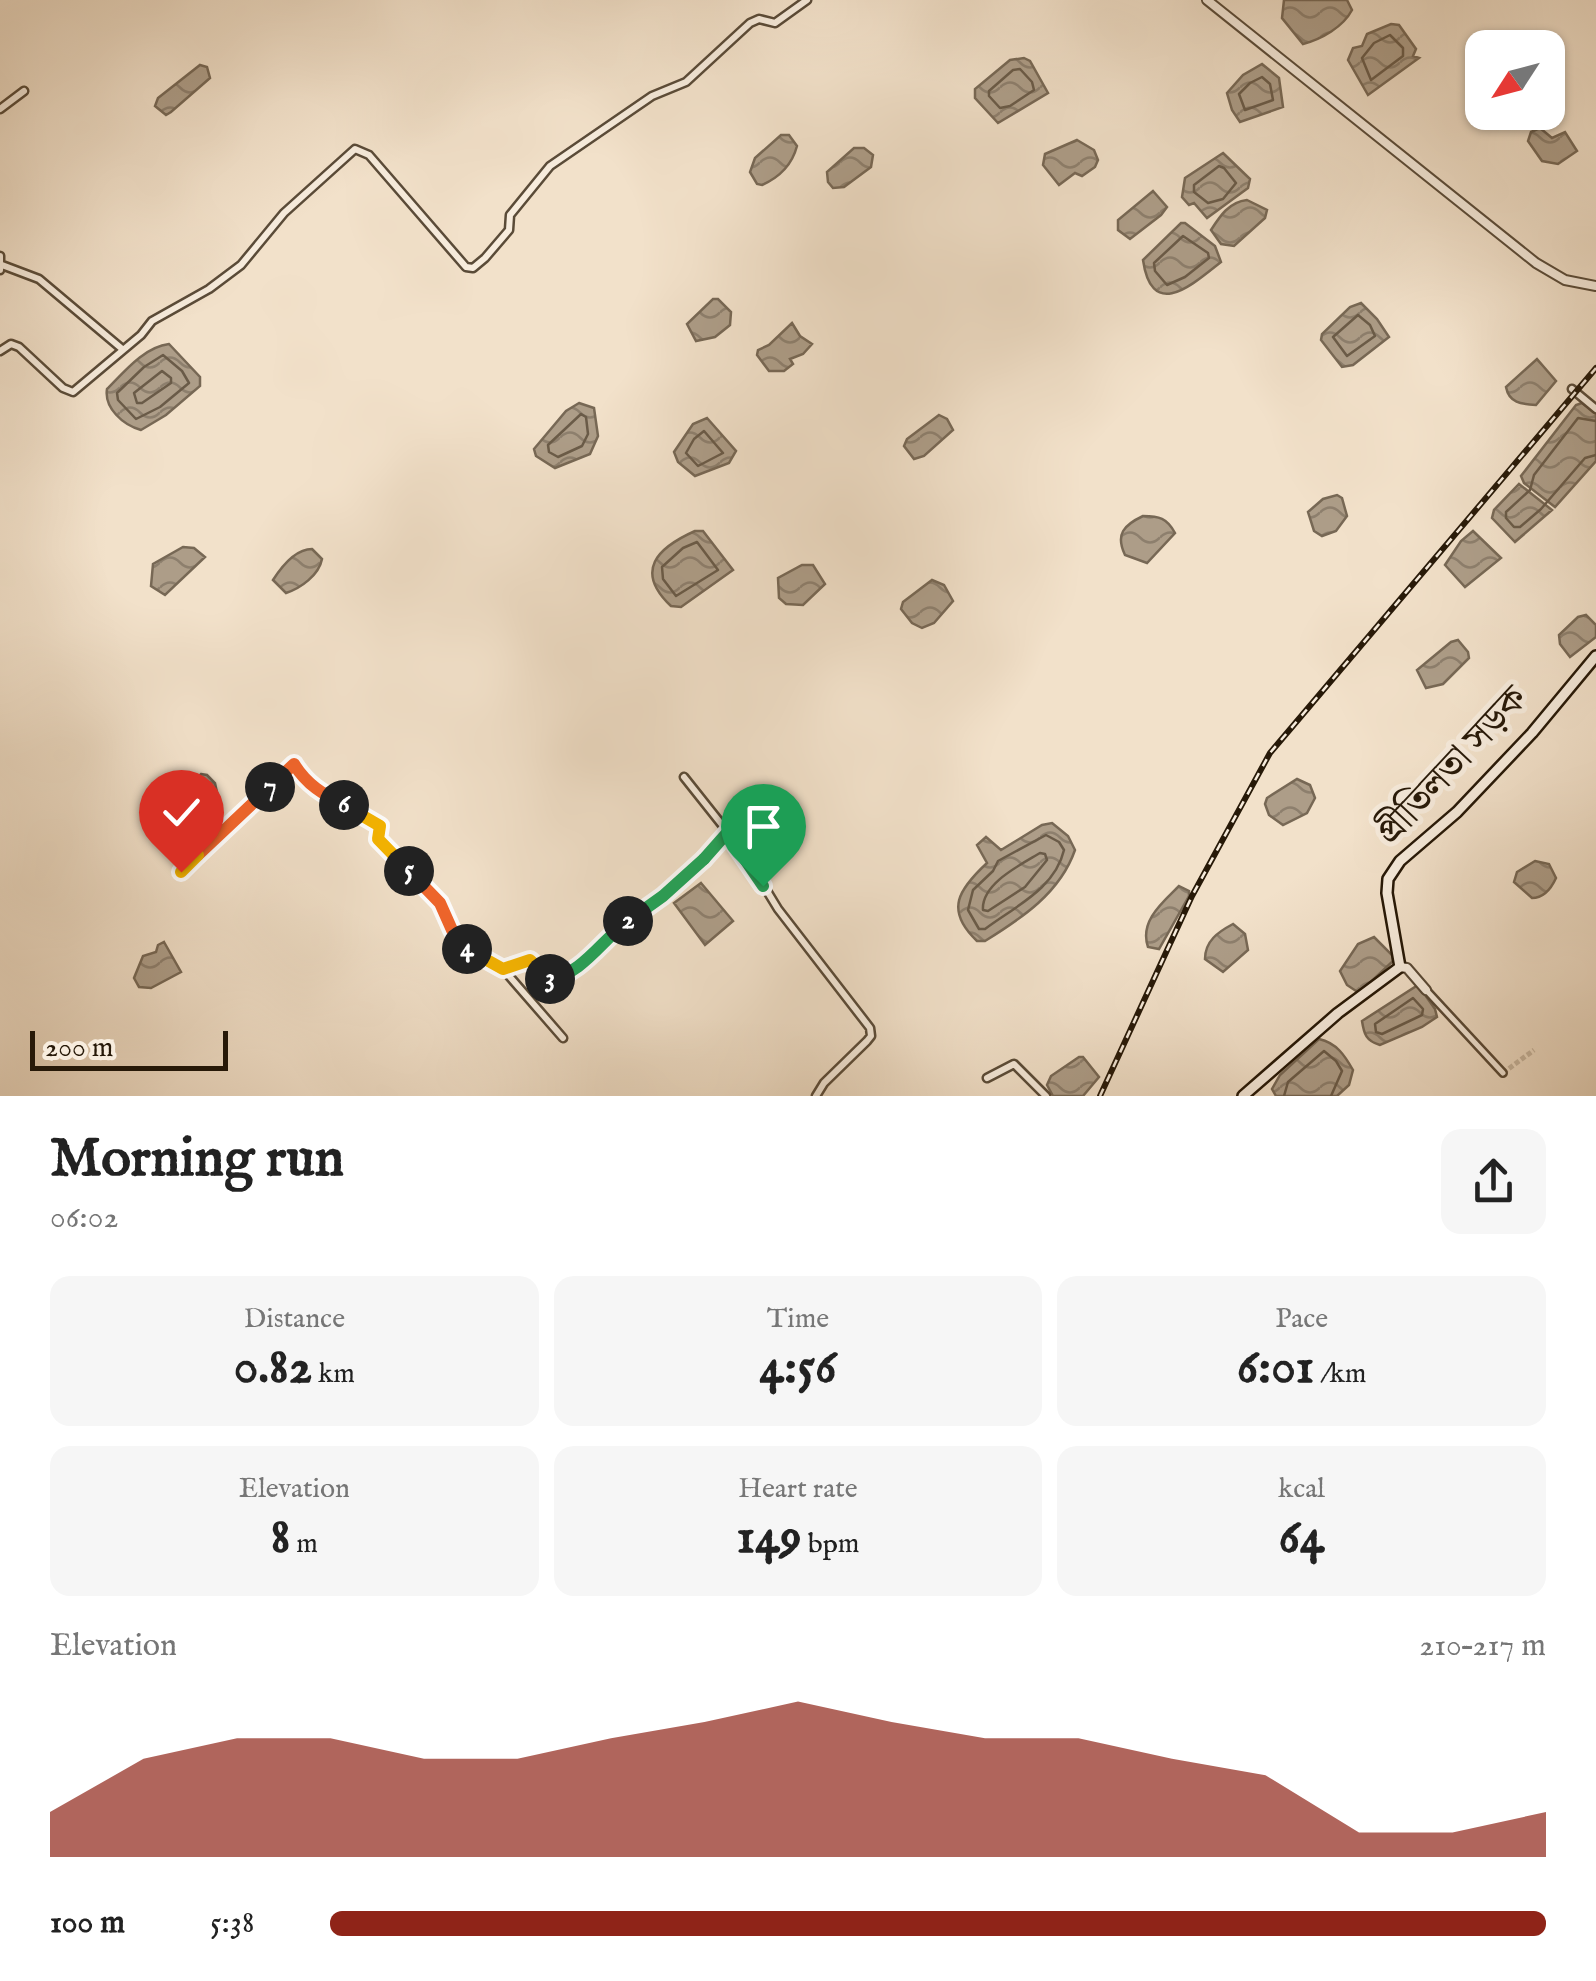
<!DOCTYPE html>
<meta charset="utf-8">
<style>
:root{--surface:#fff;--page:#f6f6f6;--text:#222;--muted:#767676;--accent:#8f2418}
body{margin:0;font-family:"IM FELL English","Noto Serif Bengali",serif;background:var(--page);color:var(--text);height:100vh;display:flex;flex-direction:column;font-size:38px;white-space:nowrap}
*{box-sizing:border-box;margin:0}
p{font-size:32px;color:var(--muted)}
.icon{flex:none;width:55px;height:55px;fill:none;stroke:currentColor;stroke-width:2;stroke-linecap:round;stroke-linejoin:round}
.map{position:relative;height:1096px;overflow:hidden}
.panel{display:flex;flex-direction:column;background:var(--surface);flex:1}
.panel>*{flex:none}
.needle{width:65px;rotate:234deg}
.controls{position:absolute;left:1465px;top:30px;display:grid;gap:20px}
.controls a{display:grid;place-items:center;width:100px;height:100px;border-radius:20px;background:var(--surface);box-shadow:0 2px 8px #0004;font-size:50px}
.scale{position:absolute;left:30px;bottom:25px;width:198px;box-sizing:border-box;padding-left:10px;border:5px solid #271908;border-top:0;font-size:28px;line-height:35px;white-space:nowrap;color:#271908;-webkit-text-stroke:8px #f7ecdd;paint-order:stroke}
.pin{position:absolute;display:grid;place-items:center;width:85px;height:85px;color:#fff;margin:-102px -42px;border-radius:50% 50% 50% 0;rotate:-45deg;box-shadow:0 0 10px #0007}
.pin .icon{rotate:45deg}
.km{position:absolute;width:50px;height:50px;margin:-25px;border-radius:50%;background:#222;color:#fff;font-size:28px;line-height:50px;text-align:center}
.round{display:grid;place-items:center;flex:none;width:105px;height:105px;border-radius:20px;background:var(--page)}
.summary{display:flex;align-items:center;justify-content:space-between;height:170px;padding:0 50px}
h1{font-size:55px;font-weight:700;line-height:75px}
.metrics{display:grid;grid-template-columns:repeat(3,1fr);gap:15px;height:170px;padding:10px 50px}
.metrics div{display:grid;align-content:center;border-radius:20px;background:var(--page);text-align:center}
.metrics b{font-size:50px;font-weight:700}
.metrics small{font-size:28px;font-weight:400}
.metrics p{font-size:28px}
.chart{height:280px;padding:20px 50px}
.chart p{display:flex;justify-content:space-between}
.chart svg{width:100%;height:180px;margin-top:10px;fill:var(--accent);opacity:.7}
ul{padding:0 50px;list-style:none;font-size:32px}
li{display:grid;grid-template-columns:160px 120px 1fr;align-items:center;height:75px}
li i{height:25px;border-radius:12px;background:var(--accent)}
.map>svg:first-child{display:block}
.water{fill:url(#water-waves);stroke:#776855;stroke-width:2.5}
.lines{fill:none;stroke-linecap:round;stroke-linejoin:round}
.shore{stroke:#6a5b48;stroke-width:2.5}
.pedestrian-tunnel{stroke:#c9b9a3;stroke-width:5;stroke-dasharray:5 2.5;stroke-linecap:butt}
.pedestrian-casing{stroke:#5a4b38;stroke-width:10}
.minor-casing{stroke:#5a4b38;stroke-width:11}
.tertiary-casing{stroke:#5a4b38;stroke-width:12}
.secondary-casing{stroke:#271908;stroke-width:14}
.pedestrian{stroke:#f7ecdd;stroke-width:5}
.minor{stroke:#f7ecdd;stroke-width:6}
.tertiary{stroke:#f7ecdd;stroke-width:8}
.secondary{stroke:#f7ecdd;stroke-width:9}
.rail-casing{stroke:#271908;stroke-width:6}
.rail{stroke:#f7ecdd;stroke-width:2.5;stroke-dasharray:8;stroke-linecap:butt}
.split-1-casing{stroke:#fff;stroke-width:20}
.split-2-casing{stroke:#fff;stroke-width:20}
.split-3-casing{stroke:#fff;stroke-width:20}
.split-4-casing{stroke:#fff;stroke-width:20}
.split-5-casing{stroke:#fff;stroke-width:20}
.split-6-casing{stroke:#fff;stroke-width:20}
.split-7-casing{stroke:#fff;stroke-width:20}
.split-8-casing{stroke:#fff;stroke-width:20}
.split-9-casing{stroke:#fff;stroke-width:20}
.split-1{stroke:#22a559;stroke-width:12}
.split-2{stroke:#22a559;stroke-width:12}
.split-3{stroke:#22a559;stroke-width:12}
.split-4{stroke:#f5b400;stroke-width:12}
.split-5{stroke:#f0652b;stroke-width:12}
.split-6{stroke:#f5b400;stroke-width:12}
.split-7{stroke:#f0652b;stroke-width:12}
.split-8{stroke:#f0652b;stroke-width:12}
.split-9{stroke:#f5b400;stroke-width:12}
.labels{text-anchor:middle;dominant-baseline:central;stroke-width:10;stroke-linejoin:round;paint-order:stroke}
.street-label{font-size:38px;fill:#271908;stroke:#f7ecdd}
</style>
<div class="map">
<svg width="1596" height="1096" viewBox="0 0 1596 1096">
<defs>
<pattern id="water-waves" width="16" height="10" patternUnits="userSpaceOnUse" patternTransform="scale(2.5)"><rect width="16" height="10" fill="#ad9d88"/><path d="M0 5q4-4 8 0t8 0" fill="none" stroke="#8d7f6d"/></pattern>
</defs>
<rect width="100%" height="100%" fill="#f2e1ca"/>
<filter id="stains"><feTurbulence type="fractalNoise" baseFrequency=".002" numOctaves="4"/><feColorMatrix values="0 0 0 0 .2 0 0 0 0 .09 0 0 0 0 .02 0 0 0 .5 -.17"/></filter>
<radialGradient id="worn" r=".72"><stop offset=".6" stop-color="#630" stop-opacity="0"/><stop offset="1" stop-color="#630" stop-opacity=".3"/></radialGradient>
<!-- water -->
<path class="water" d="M1284 0H1347L1352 10C1343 27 1322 39 1303 44L1282 18Z
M1391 24 1399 25 1416 49 1413 56 1419 58 1368 95 1348 60 1353 48 1362 46 1367 34Z
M1024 58 1030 61 1048 93 998 123 975 98V89L1010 60Z
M1262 64 1279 78 1283 107 1240 122 1232 110 1227 93 1243 75Z
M200 65 207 67 210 78 171 112 166 115 155 106 158 98Z
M1540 128 1552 138 1565 132 1577 151 1558 164 1542 161 1528 141 1531 132Z
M781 135H789L797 146C792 165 780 177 762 185L757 184 750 172 755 158Z
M1077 140 1094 150 1098 160 1095 167 1082 176 1075 173 1059 185 1043 165 1045 154Z
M854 148H864L873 155 871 167 844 187 833 188 828 182 827 172Z
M1223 153 1250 179 1248 188 1207 218 1194 203 1189 205 1182 197 1185 178Z
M1153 191 1167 207 1161 215 1130 239 1118 230V220Z
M1247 200 1267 210 1265 218 1234 246 1221 244 1211 230C1220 216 1229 202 1247 200Z
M1181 223H1185L1215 246 1221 262C1193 284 1152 322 1143 260Z
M713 299H718L731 312 730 325 715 337 696 341 687 324Z
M1361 303 1377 319 1389 337 1353 365 1342 367 1321 340 1322 334 1350 307Z
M792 323 800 336 812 344 803 354 790 359 793 364 784 371H769L757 355 758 350 769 345Z
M169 344 200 377V386L166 415 141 430C123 425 104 408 107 389 124 372 144 347 169 344Z
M1537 359 1556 381 1536 405C1521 404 1509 403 1506 387Z
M579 403 594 408 598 436 590 454 555 468 536 456 534 449 566 411Z
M1582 403 1596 413V461L1555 507 1524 483 1521 476 1576 405Z
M939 415 947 419 953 430 924 456 914 459 904 446 907 439Z
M707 418 736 451 729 463 695 476 678 462 674 452 693 424Z
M1519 484 1552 510 1515 542 1492 518 1494 510Z
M1337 495 1342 498 1347 516 1336 531 1322 536 1314 531 1308 512 1323 499Z
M1143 516C1159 516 1167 518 1175 533L1147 563 1125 555C1115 534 1124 525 1143 516Z
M695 531H703L733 570 681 607 671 606C634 571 657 548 695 531Z
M1473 531 1501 558 1465 587 1445 565 1461 541Z
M183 547 194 548 205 557 165 595 151 586 153 564Z
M312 549 322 559C319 575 301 588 286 593L273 580C282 566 295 549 312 549Z
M802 565H813L825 584 803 605 786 604 779 598 778 578Z
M932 580 944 585 953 601 934 623 922 628 912 623 901 609 903 602Z
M1586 615 1596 625V637L1570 657 1560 644 1559 635 1578 617Z
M1458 640 1468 652 1469 658 1443 684 1426 688 1417 670 1451 642Z
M201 774 207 775 215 783 218 797 191 820 176 815 168 818 157 801 160 793 171 796 181 788V779L194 781Z
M1297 779 1310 785 1315 798 1307 813 1283 825 1269 815 1265 804 1267 798Z
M1052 823 1068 836 1075 850C1060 893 1022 918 985 941H977C944 910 959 889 987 863L977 845 986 837 1001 850 1042 825Z
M1535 861 1549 864 1556 878C1551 889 1544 898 1532 898L1514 882 1517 872Z
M701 883 733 921 705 945 674 903Z
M1179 886 1189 891V896L1159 949 1148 947C1139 921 1163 902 1179 886Z
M1233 924 1245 934 1248 950 1223 972 1205 959C1205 941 1218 932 1233 924Z
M1374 937 1392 955 1393 961 1359 993 1347 985 1340 971 1358 944Z
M164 942 181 972 151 988 139 987 134 978 143 956 156 952 158 945Z
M1418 985 1435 1009 1437 1017 1422 1027 1380 1045C1366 1041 1364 1034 1362 1021Z
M1319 1039C1337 1043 1345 1056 1353 1070L1349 1085 1337 1096H1276L1272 1089 1280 1075Z
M1079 1057H1083L1099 1077 1083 1096H1053L1047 1085 1051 1076Z"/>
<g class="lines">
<!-- shore -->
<path class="shore" d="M1390 35 1403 48V56L1371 80 1362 58 1374 43Z
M1020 69 1032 82 1034 90 1010 106 1000 108 989 96V91L1013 70Z
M1262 77 1270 84 1273 100 1245 110 1239 94 1250 83Z
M1219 166 1224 168 1236 183 1223 199 1208 203 1194 192V185Z
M1183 236 1208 253 1209 258 1185 277 1167 285 1155 271 1154 263Z
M1358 315 1370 325 1375 336 1347 356 1333 337Z
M163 355 182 371 189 383 160 407 136 419 118 400 117 393 144 367Z
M162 371 171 378V383L142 403H137L134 393Z
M581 414 586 417 588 434 582 446 558 457 549 452 548 445Z
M1596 421 1578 418 1534 475 1530 490 1506 512V518L1514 527H1520L1541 509 1585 458 1596 455
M704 431 723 453 698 466 686 453 694 439Z
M697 542 718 570 676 596 663 579 662 567 683 548Z
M1046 835 1059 842 1064 850C1055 889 1014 907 985 929H979L968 910 973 890 993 871 998 861Z
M1040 853 1045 854 1047 860 1025 887 988 911 983 910C981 884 1020 865 1040 853Z
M1413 998 1423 1009 1422 1015 1382 1034 1376 1032 1375 1024Z
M1284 1096 1288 1082 1324 1051 1336 1061 1342 1071 1331 1096"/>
<!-- pedestrian-tunnel -->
<path class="pedestrian-tunnel" d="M1503 1073 1534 1050"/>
<defs>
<path id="pedestrian" d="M1427 991 1503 1073"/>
<path id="minor" d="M0 109 24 91
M0 256V270
M2 265 39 279 121 348
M0 351 11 344 19 347 63 388 73 392 141 335 152 321 209 289 241 265 284 213 355 149 369 155 466 267 473 268 485 258 509 230 510 215 550 166 652 96 686 82 750 23 759 19 775 23 807 0
M1572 389 1596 409
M684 777 742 850 778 909 870 1028 871 1036 867 1041 824 1083 816 1096
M181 872 294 764C315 797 351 802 380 826L378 839 440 903 453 930 466 949 503 969 563 1038
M503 969 531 960 551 980C580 972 597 945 620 927 660 894 692 873 727 833
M987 1078 1014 1064 1046 1096"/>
<path id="tertiary" d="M1207 0 1536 263 1565 280 1596 286
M1400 967 1407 968 1426 990"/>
<path id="secondary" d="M1243 1096 1338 1013 1400 967 1387 893 1388 879 1400 861 1457 812 1532 733 1596 656"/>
</defs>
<!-- pedestrian casing -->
<use href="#pedestrian" class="pedestrian-casing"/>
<!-- minor casing -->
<use href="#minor" class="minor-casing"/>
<!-- tertiary casing -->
<use href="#tertiary" class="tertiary-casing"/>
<!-- secondary casing -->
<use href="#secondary" class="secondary-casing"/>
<!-- pedestrian -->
<use href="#pedestrian" class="pedestrian"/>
<!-- minor -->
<use href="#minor" class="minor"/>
<!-- tertiary -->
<use href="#tertiary" class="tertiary"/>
<!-- secondary -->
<use href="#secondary" class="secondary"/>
<defs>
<path id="rail" d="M1100 1096 1192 896 1270 753 1596 368"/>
</defs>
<!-- rail casing -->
<use href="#rail" class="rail-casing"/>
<!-- rail -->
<use href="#rail" class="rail"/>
</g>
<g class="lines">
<defs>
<path id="split-1" d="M704 859 727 833 763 886"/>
<path id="split-2" d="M628 921 663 896 704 859"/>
<path id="split-3" d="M550 979C581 975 603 939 628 921"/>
<path id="split-4" d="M467 949 503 969 530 960 550 979"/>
<path id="split-5" d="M409 871 440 903 452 930 467 949"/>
<path id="split-6" d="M344 805 380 826 378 839 409 871"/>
<path id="split-7" d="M270 787 294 764C307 785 323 794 344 805"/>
<path id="split-8" d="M198 855 270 787"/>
<path id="split-9" d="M181 872 198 855"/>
</defs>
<!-- split-1 casing -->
<use href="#split-1" class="split-1-casing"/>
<!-- split-2 casing -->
<use href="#split-2" class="split-2-casing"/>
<!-- split-3 casing -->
<use href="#split-3" class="split-3-casing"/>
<!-- split-4 casing -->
<use href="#split-4" class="split-4-casing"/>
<!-- split-5 casing -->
<use href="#split-5" class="split-5-casing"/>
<!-- split-6 casing -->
<use href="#split-6" class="split-6-casing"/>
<!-- split-7 casing -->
<use href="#split-7" class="split-7-casing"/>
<!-- split-8 casing -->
<use href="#split-8" class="split-8-casing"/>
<!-- split-9 casing -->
<use href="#split-9" class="split-9-casing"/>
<!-- split-1 -->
<use href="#split-1" class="split-1"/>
<!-- split-2 -->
<use href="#split-2" class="split-2"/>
<!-- split-3 -->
<use href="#split-3" class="split-3"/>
<!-- split-4 -->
<use href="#split-4" class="split-4"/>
<!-- split-5 -->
<use href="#split-5" class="split-5"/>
<!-- split-6 -->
<use href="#split-6" class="split-6"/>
<!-- split-7 -->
<use href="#split-7" class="split-7"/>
<!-- split-8 -->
<use href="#split-8" class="split-8"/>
<!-- split-9 -->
<use href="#split-9" class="split-9"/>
</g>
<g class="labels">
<!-- street labels -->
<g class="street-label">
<text transform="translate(1453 767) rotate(-47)">প্রীতিলতা সড়ক</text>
</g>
</g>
<rect width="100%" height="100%" filter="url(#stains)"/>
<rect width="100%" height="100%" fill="url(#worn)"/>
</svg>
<div class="controls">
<a><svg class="needle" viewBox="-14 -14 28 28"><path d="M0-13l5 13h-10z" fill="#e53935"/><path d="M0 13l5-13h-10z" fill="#767676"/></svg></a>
</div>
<div class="scale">200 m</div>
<div class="pin" style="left:763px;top:886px;background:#1e9e55"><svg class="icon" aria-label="arrive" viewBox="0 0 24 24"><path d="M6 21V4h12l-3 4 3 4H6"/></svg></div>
<div class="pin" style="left:181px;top:872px;background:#d93025"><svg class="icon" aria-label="check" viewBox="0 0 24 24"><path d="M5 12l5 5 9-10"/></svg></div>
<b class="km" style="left:628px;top:921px">2</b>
<b class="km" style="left:550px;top:979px">3</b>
<b class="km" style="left:467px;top:949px">4</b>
<b class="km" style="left:409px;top:871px">5</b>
<b class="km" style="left:344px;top:805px">6</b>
<b class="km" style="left:270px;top:787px">7</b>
</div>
<section class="panel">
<div class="summary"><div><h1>Morning run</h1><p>06:02</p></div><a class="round"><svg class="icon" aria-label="share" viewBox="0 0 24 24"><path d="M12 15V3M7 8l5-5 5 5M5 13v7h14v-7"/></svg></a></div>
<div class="metrics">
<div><p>Distance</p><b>0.82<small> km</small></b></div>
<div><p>Time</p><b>4:56</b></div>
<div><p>Pace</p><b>6:01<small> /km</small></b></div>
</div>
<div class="metrics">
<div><p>Elevation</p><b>8<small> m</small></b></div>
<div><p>Heart rate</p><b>149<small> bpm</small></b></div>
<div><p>kcal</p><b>64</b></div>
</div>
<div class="chart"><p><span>Elevation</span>210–217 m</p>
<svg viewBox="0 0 160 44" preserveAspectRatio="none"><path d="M0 44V33L10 20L20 15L30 15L40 20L50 20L60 15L70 11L80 6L90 11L100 15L110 15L120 20L130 24L140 38L150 38L160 33V44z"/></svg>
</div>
<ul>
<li><b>100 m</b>5:38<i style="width:100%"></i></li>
</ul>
</section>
